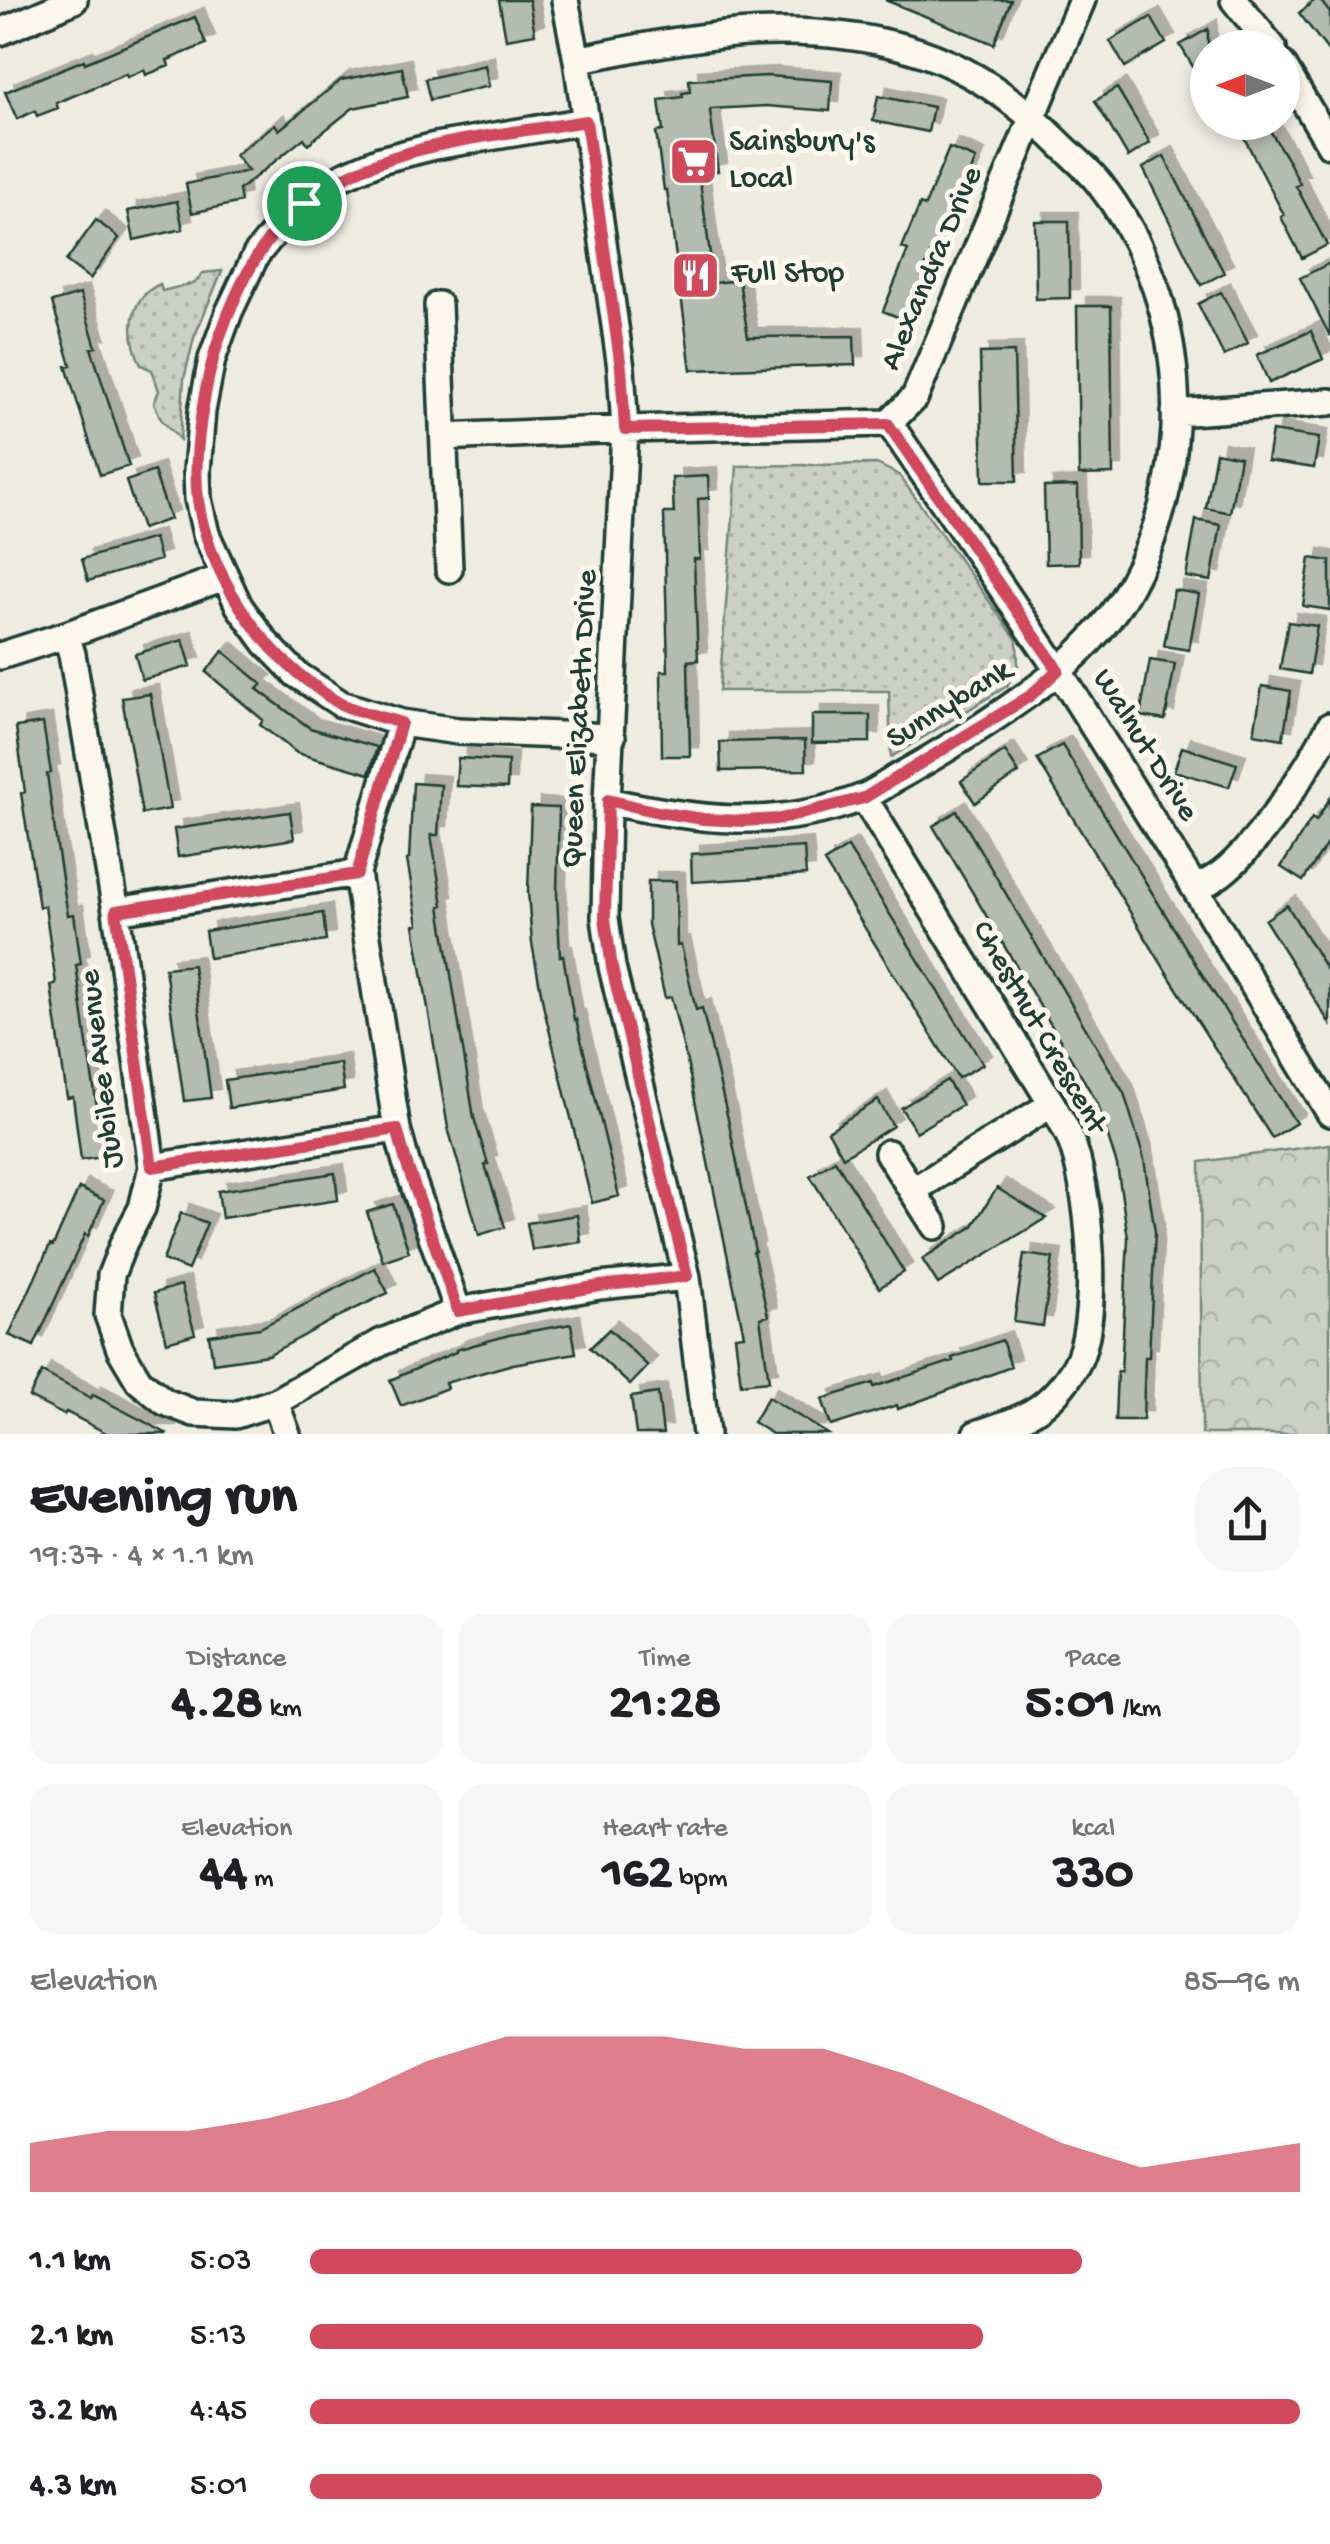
<!DOCTYPE html>
<meta charset="utf-8">
<style>
:root{--surface:#fff;--page:#f6f6f6;--text:#202124;--muted:#757577;--accent:#d1495b}
body{margin:0;font-family:"Gochi Hand",sans-serif;background:var(--page);color:var(--text);height:100vh;display:flex;flex-direction:column;font-size:38px;white-space:nowrap}
*{box-sizing:border-box;margin:0}
p{font-size:32px;color:var(--muted)}
.icon{flex:none;width:55px;height:55px;fill:none;stroke:currentColor;stroke-width:2;stroke-linecap:round;stroke-linejoin:round}
.map{position:relative;height:1434px;overflow:hidden}
.side{display:flex;flex-direction:column;background:var(--surface);flex:1}
.side>*{flex:none}
.needle{width:65px;rotate:270deg}
.controls{position:absolute;left:1190px;top:30px;display:grid;gap:20px}
.controls a{display:grid;place-items:center;width:110px;height:110px;border-radius:50%;background:var(--surface);box-shadow:0 5px 15px #0003;font-size:50px}
.pin{position:absolute;display:grid;place-items:center;width:85px;height:85px;color:#fff;margin:-42px;border:5px solid #fff;border-radius:50%;box-shadow:0 2px 10px #0007}
.round{display:grid;place-items:center;flex:none;width:105px;height:105px;border-radius:40px;background:var(--page)}
.summary{display:flex;align-items:center;justify-content:space-between;height:170px;padding:0 30px}
h1{font-size:55px;font-weight:700;line-height:75px}
.metrics{display:grid;grid-template-columns:repeat(3,1fr);gap:15px;height:170px;padding:10px 30px}
.metrics div{display:grid;align-content:center;border-radius:25px;background:var(--page);text-align:center}
.metrics b{font-size:50px;font-weight:700}
.metrics small{font-size:28px;font-weight:400}
.metrics p{font-size:28px}
.chart{height:280px;padding:20px 30px}
.chart p{display:flex;justify-content:space-between}
.chart svg{width:100%;height:180px;margin-top:10px;fill:var(--accent);opacity:.7}
ul{padding:0 30px;list-style:none;font-size:32px}
li{display:grid;grid-template-columns:160px 120px 1fr;align-items:center;height:75px}
li i{height:25px;border-radius:12px;background:var(--accent)}
.map>svg:first-child{display:block}
.grass{fill:url(#grass-dots);stroke:#75867c;stroke-width:2.5}
.park{fill:url(#park-crowns);stroke:#75867c;stroke-width:2.5}
.building{fill:#b4bbb0;stroke:#1f3d34;stroke-width:2.5;filter:url(#shadow)}
.lines{fill:none;stroke-linecap:round;stroke-linejoin:round}
.minor-casing{stroke:#1f3d34;stroke-width:32}
.minor{stroke:#fbf7ec;stroke-width:25}
.route-casing{stroke:#fff;stroke-width:20}
.route{stroke:#d1495b;stroke-width:12}
.labels{text-anchor:middle;dominant-baseline:central;stroke-width:10;stroke-linejoin:round;paint-order:stroke}
.poi-label{font-size:32px;fill:#1f3d34;stroke:#fbf7ec;text-anchor:start}
.street-label{font-size:32px;fill:#1f3d34;stroke:#fbf7ec}
</style>
<div class="map">
<svg width="1330" height="1434" viewBox="0 0 1330 1434">
<defs>
<pattern id="grass-dots" width="8" height="8" patternUnits="userSpaceOnUse" patternTransform="scale(2.5)"><rect width="8" height="8" fill="#cbcfc4"/><path d="M2 2h.1M6 6h.1" fill="none" stroke="#aeb3a9" stroke-width="1.8" stroke-linecap="round"/></pattern>
<pattern id="park-crowns" width="20" height="18" patternUnits="userSpaceOnUse" patternTransform="scale(2.5)"><rect width="20" height="18" fill="#cbcfc4"/><path d="M2 6a3 3 0 1 1 6 0M12 15a3 3 0 1 1 6 0" fill="none" stroke="#aeb3a9"/></pattern>
<filter id="shadow"><feDropShadow dx="9" dy="-9" stdDeviation="0" flood-color="#0004"/></filter>
</defs>
<rect width="100%" height="100%" fill="#eeece1"/>
<filter id="ink" filterUnits="userSpaceOnUse"><feTurbulence type="fractalNoise" baseFrequency=".01" numOctaves="2"/><feDisplacementMap in="SourceGraphic" scale="20" xChannelSelector="R" yChannelSelector="G"/><feConvolveMatrix kernelMatrix="1 2 1 2 8 2 1 2 1" color-interpolation-filters="sRGB"/></filter>
<g filter="url(#ink)">
<!-- grass -->
<path class="grass" d="M222 271 194 338 184 379 180 440 161 419 154 403 159 391 152 370 141 365C127 335 127 299 160 284L162 291 195 283 203 273Z
M877 464 899 475 1017 640 1018 665 1007 686 891 757 889 691H719L737 466Z"/>
<!-- park -->
<path class="park" d="M1330 1144V1434H1202L1200 1162Z"/>
<!-- building -->
<path class="building" d="M499 0H529L535 34 506 39Z
M885 0H1011L994 44Z
M1315 0H1320L1330 13V53L1299 13Z
M195 17 206 44 167 60 169 66 146 75 144 70 127 77 126 74 56 103 58 108 37 116 35 111 17 119 5 92 84 60 85 63Z
M1151 17 1166 43 1125 67 1110 41Z
M1208 29V92L1180 45Z
M485 65 489 86 430 100 425 79Z
M402 68 408 97 353 108 308 144 304 138 239 190 241 202 192 213 186 184 248 171 235 155 275 124 279 130 341 80Z
M768 76 832 81 830 111 766 106 711 109 710 111 718 171 699 174 714 283 739 280 748 337 854 336 855 365 691 370 667 190H664L656 132 663 131 659 100 683 97 682 93 690 92 689 80Z
M1117 88 1150 143 1128 157 1095 101Z
M878 96 933 107 928 132 873 121Z
M1236 122H1265L1290 164 1300 184 1296 186 1327 245 1302 258 1281 217 1284 215Z
M949 148 976 159 958 203 952 200 922 275 928 278 910 322 883 311 908 250 902 248 920 204 925 206Z
M1164 156 1224 273 1201 285 1143 168Z
M177 201 183 229 134 240 128 211Z
M96 220 119 238 90 279 66 261Z
M1035 221H1069L1070 298 1036 299Z
M1330 263V336L1300 278Z
M1221 292 1248 343 1224 356 1198 304Z
M80 294 96 347 91 348 129 466 100 475 66 366 71 365 52 302Z
M1077 306H1111L1113 474 1079 475Z
M1311 331 1323 359 1269 383 1257 355Z
M1014 352 1017 481H983L980 353Z
M1272 431 1319 438 1314 468 1267 461Z
M1216 452 1240 457 1230 513 1206 508Z
M154 471 170 519 142 529 126 481Z
M708 476 709 498 698 499 700 559H694L698 660 688 661 690 756H662L661 671H668L664 513H674L672 478Z
M1078 486 1079 563 1046 564 1044 487Z
M1196 520 1221 525 1211 581 1186 577Z
M154 538 160 560 88 581 82 559Z
M1310 558 1330 561V610L1303 606Z
M1174 590 1199 594 1189 650 1164 646Z
M1288 622 1317 626 1309 674 1280 669Z
M183 640 191 666 142 680 135 654Z
M223 651 262 684 257 689 310 728 377 747 369 774 297 753 260 725 263 720 206 672Z
M1150 660 1175 664 1165 720 1140 716Z
M1262 686 1291 691 1283 739 1254 734Z
M150 694 170 809 142 814 122 698Z
M812 715H870V742L812 743Z
M43 723 51 773 47 774 58 853 68 915 74 914 81 964 76 965 87 1044 97 1107 102 1106 109 1156 81 1160 73 1097 67 1098 58 1035 51 985 56 984 45 906 39 907 21 793 25 792 16 727Z
M805 740 806 770 721 771 720 742Z
M1062 745 1198 968 1296 1123 1272 1138 1167 973 1037 759Z
M1182 747 1237 764 1229 787 1174 771Z
M1005 751 1019 773 975 803 961 781Z
M458 758 508 761 507 788 456 786Z
M413 783 441 785 438 835H431L443 905 440 906 474 1118 488 1164 485 1165 505 1227 479 1235 448 1128 414 925 418 924 407 860 409 859Z
M1330 798V839L1303 881 1281 867 1312 818 1316 821Z
M531 807 559 808 557 894 560 956 563 955 574 1020 576 1019 619 1196 592 1203 544 1009 532 943 528 892Z
M957 811 1124 1093 1135 1129 1144 1159 1155 1232 1149 1357H1145L1143 1420H1115L1117 1371 1121 1372 1128 1238 1117 1165 1108 1137 1098 1104 933 826Z
M290 812 294 839 178 857 174 829Z
M804 847 806 875 692 882 691 854Z
M848 847 983 1064 958 1078 824 862Z
M648 881H676L677 946 681 945 696 1010 702 1008 728 1119 755 1251 753 1252 768 1316 760 1318 769 1381 741 1384 735 1336 744 1335 687 1062 671 997 665 998 648 924Z
M1287 905 1330 975V1024L1265 920Z
M323 913 326 941 209 958 205 931Z
M193 965 211 1098 184 1101 165 968Z
M340 1063 344 1090 229 1108 225 1080Z
M947 1080 962 1105 916 1132 901 1108Z
M878 1100 893 1126 843 1157 828 1131Z
M835 1160 904 1272 879 1288 810 1176Z
M335 1173 338 1200 222 1218 218 1191Z
M79 1188 104 1200 88 1236 85 1234 34 1346 9 1335 50 1245 53 1246Z
M997 1188 1046 1218 938 1284 922 1259 972 1227Z
M393 1204 409 1252 383 1261 367 1212Z
M181 1213 207 1223 188 1270 163 1260Z
M577 1215 581 1242 532 1250 527 1223Z
M1024 1254 1053 1258 1043 1326 1014 1322Z
M375 1268 388 1293 342 1315 268 1355 213 1363 209 1335 260 1328Z
M181 1285 195 1334 167 1342 154 1293Z
M571 1324 576 1353 513 1364 445 1383 447 1388 401 1406 390 1380 456 1352V1350L509 1335Z
M609 1329 648 1366 630 1385 590 1348Z
M1002 1340 1011 1367 898 1409 897 1405 831 1426 822 1399 873 1383 874 1387 953 1361 952 1358Z
M42 1372 91 1398 93 1395 168 1434H108L66 1412 64 1415 29 1397Z
M658 1393 663 1434H636L631 1397Z
M768 1397 828 1434H772L753 1422Z"/>
<g class="lines">
<defs>
<path id="minor" d="M565 0 577 60 621 368 625 429 607 801 605 918 612 967 687 1277 706 1434
M1234 0 1273 48
M0 32 74 0
M577 60C685 37 793 17 903 47 963 63 1016 100 1059 143 1072 156 1088 169 1099 183 1189 298 1200 459 1130 586 1094 653 1027 697 965 737 943 751 920 765 896 778 885 785 873 794 861 798 775 831 695 820 607 801
M1282 64 1330 145
M586 121 435 146 380 160 343 176 304 203 278 228 256 255 229 312 212 359 202 411 197 471 198 499 206 534 239 606 266 643 296 674 341 704 401 723 458 731 612 737
M438 305 449 569
M1175 413 1330 402
M889 423 1058 670 1196 890 1330 1113
M444 437 625 429 889 423 915 397 1082 0
M66 635 72 654 116 911 152 1167 142 1208 124 1242 111 1275 108 1315 120 1349 139 1381 165 1402 194 1413 235 1415 275 1402 382 1342 458 1311 600 1286 687 1277
M0 656 66 635 224 577
M401 723 357 873 397 1129 406 1162 458 1311
M864 798 1052 1104C1058 1115 1065 1126 1070 1138 1090 1187 1100 1310 1079 1359 1071 1377 1055 1396 1040 1407 1022 1420 996 1427 976 1434
M1196 890C1204 884 1214 879 1222 873 1260 843 1308 769 1330 726
M116 911 357 873
M888 1153 935 1226
M152 1167 397 1129
M912 1191 1052 1104
M275 1402 287 1434"/>
</defs>
<!-- minor casing -->
<use href="#minor" class="minor-casing"/>
<!-- minor -->
<use href="#minor" class="minor"/>
</g>
</g>
<g class="lines" filter="url(#ink)">
<defs>
<path id="route" d="M586 121 621 368 625 429 888 424 1058 670 1030 696 864 798 780 819 742 821 703 819 658 812 608 800 605 918 612 968 687 1276 600 1286 458 1311 406 1162 397 1129 152 1167 116 911 357 874 401 723C382 717 361 713 343 705 334 701 325 694 317 688 259 648 208 571 198 500 192 454 205 380 220 336 238 285 262 237 304 203 380 142 492 137 586 121Z"/>
</defs>
<!-- route casing -->
<use href="#route" class="route-casing"/>
<!-- route -->
<use href="#route" class="route"/>
</g>
<!-- icons -->
<defs>
<symbol id="supermarket-square" viewBox="-11 -11 22 22"><rect x="-9" y="-9" width="18" height="18" rx="4" fill="#d1495b" stroke="#fbf7ec"/><path d="M-6-5.5h2.5l.6 2H6L4.5 2H-2.5L-4.4-4H-6ZM-1.5 3.2a1.3 1.3 0 1 0 .1 0ZM3 3.2a1.3 1.3 0 1 0 .1 0Z" fill="#fff"/></symbol>
<symbol id="restaurant-square" viewBox="-11 -11 22 22"><rect x="-9" y="-9" width="18" height="18" rx="4" fill="#d1495b" stroke="#fbf7ec"/><path d="M-5-6h1v4h1v-4h1v4h1v-4h1v5L-1.5 .5V6h-2V.5L-5-1ZM5-6V6H3V1.5H1.5Q1.5-4 5-6Z" fill="#fff"/></symbol>
</defs>
<g fill-rule="evenodd">
<use href="#supermarket-square" x="666" y="134" width="55" height="55"/>
<use href="#restaurant-square" x="668" y="248" width="55" height="55"/>
</g>
<g class="labels">
<!-- poi labels -->
<g class="poi-label">
<text x="729" y="143">Sainsbury's<tspan x="729" dy="37">Local</tspan></text>
<text x="731" y="275">Full Stop</text>
</g>
<!-- street labels -->
<g class="street-label">
<text transform="translate(933 269) rotate(-67)">Alexandra Drive</text>
<text transform="translate(950 706) rotate(-32)">Sunnybank</text>
<text transform="translate(581 719) rotate(-87)">Queen Elizabeth Drive</text>
<text transform="translate(1144 746) rotate(58)">Walnut Drive</text>
<text transform="translate(1038 1028) rotate(60)">Chestnut Crescent</text>
<text transform="translate(103 1069) rotate(-97)">Jubilee Avenue</text>
</g>
</g>
</svg>
<div class="controls">
<a><svg class="needle" viewBox="-14 -14 28 28"><path d="M0-13l5 13h-10z" fill="#e53935"/><path d="M0 13l5-13h-10z" fill="#757577"/></svg></a>
</div>
<div class="pin" style="left:304px;top:203px;background:#1e9e55"><svg class="icon" aria-label="arrive" viewBox="0 0 24 24"><path d="M6 21V4h12l-3 4 3 4H6"/></svg></div>
</div>
<section class="side">
<div class="summary"><div><h1>Evening run</h1><p>19:37 · 4 × 1.1 km</p></div><a class="round"><svg class="icon" aria-label="share" viewBox="0 0 24 24"><path d="M12 15V3M7 8l5-5 5 5M5 13v7h14v-7"/></svg></a></div>
<div class="metrics">
<div><p>Distance</p><b>4.28<small> km</small></b></div>
<div><p>Time</p><b>21:28</b></div>
<div><p>Pace</p><b>5:01<small> /km</small></b></div>
</div>
<div class="metrics">
<div><p>Elevation</p><b>44<small> m</small></b></div>
<div><p>Heart rate</p><b>162<small> bpm</small></b></div>
<div><p>kcal</p><b>330</b></div>
</div>
<div class="chart"><p><span>Elevation</span>85–96 m</p>
<svg viewBox="0 0 160 44" preserveAspectRatio="none"><path d="M0 44V32L10 29L20 29L30 26L40 21L50 12L60 6L70 6L80 6L90 9L100 9L110 15L120 23L130 32L140 38L150 35L160 32V44z"/></svg>
</div>
<ul>
<li><b>1.1 km</b>5:03<i style="width:78%"></i></li>
<li><b>2.1 km</b>5:13<i style="width:68%"></i></li>
<li><b>3.2 km</b>4:45<i style="width:100%"></i></li>
<li><b>4.3 km</b>5:01<i style="width:80%"></i></li>
</ul>
</section>
